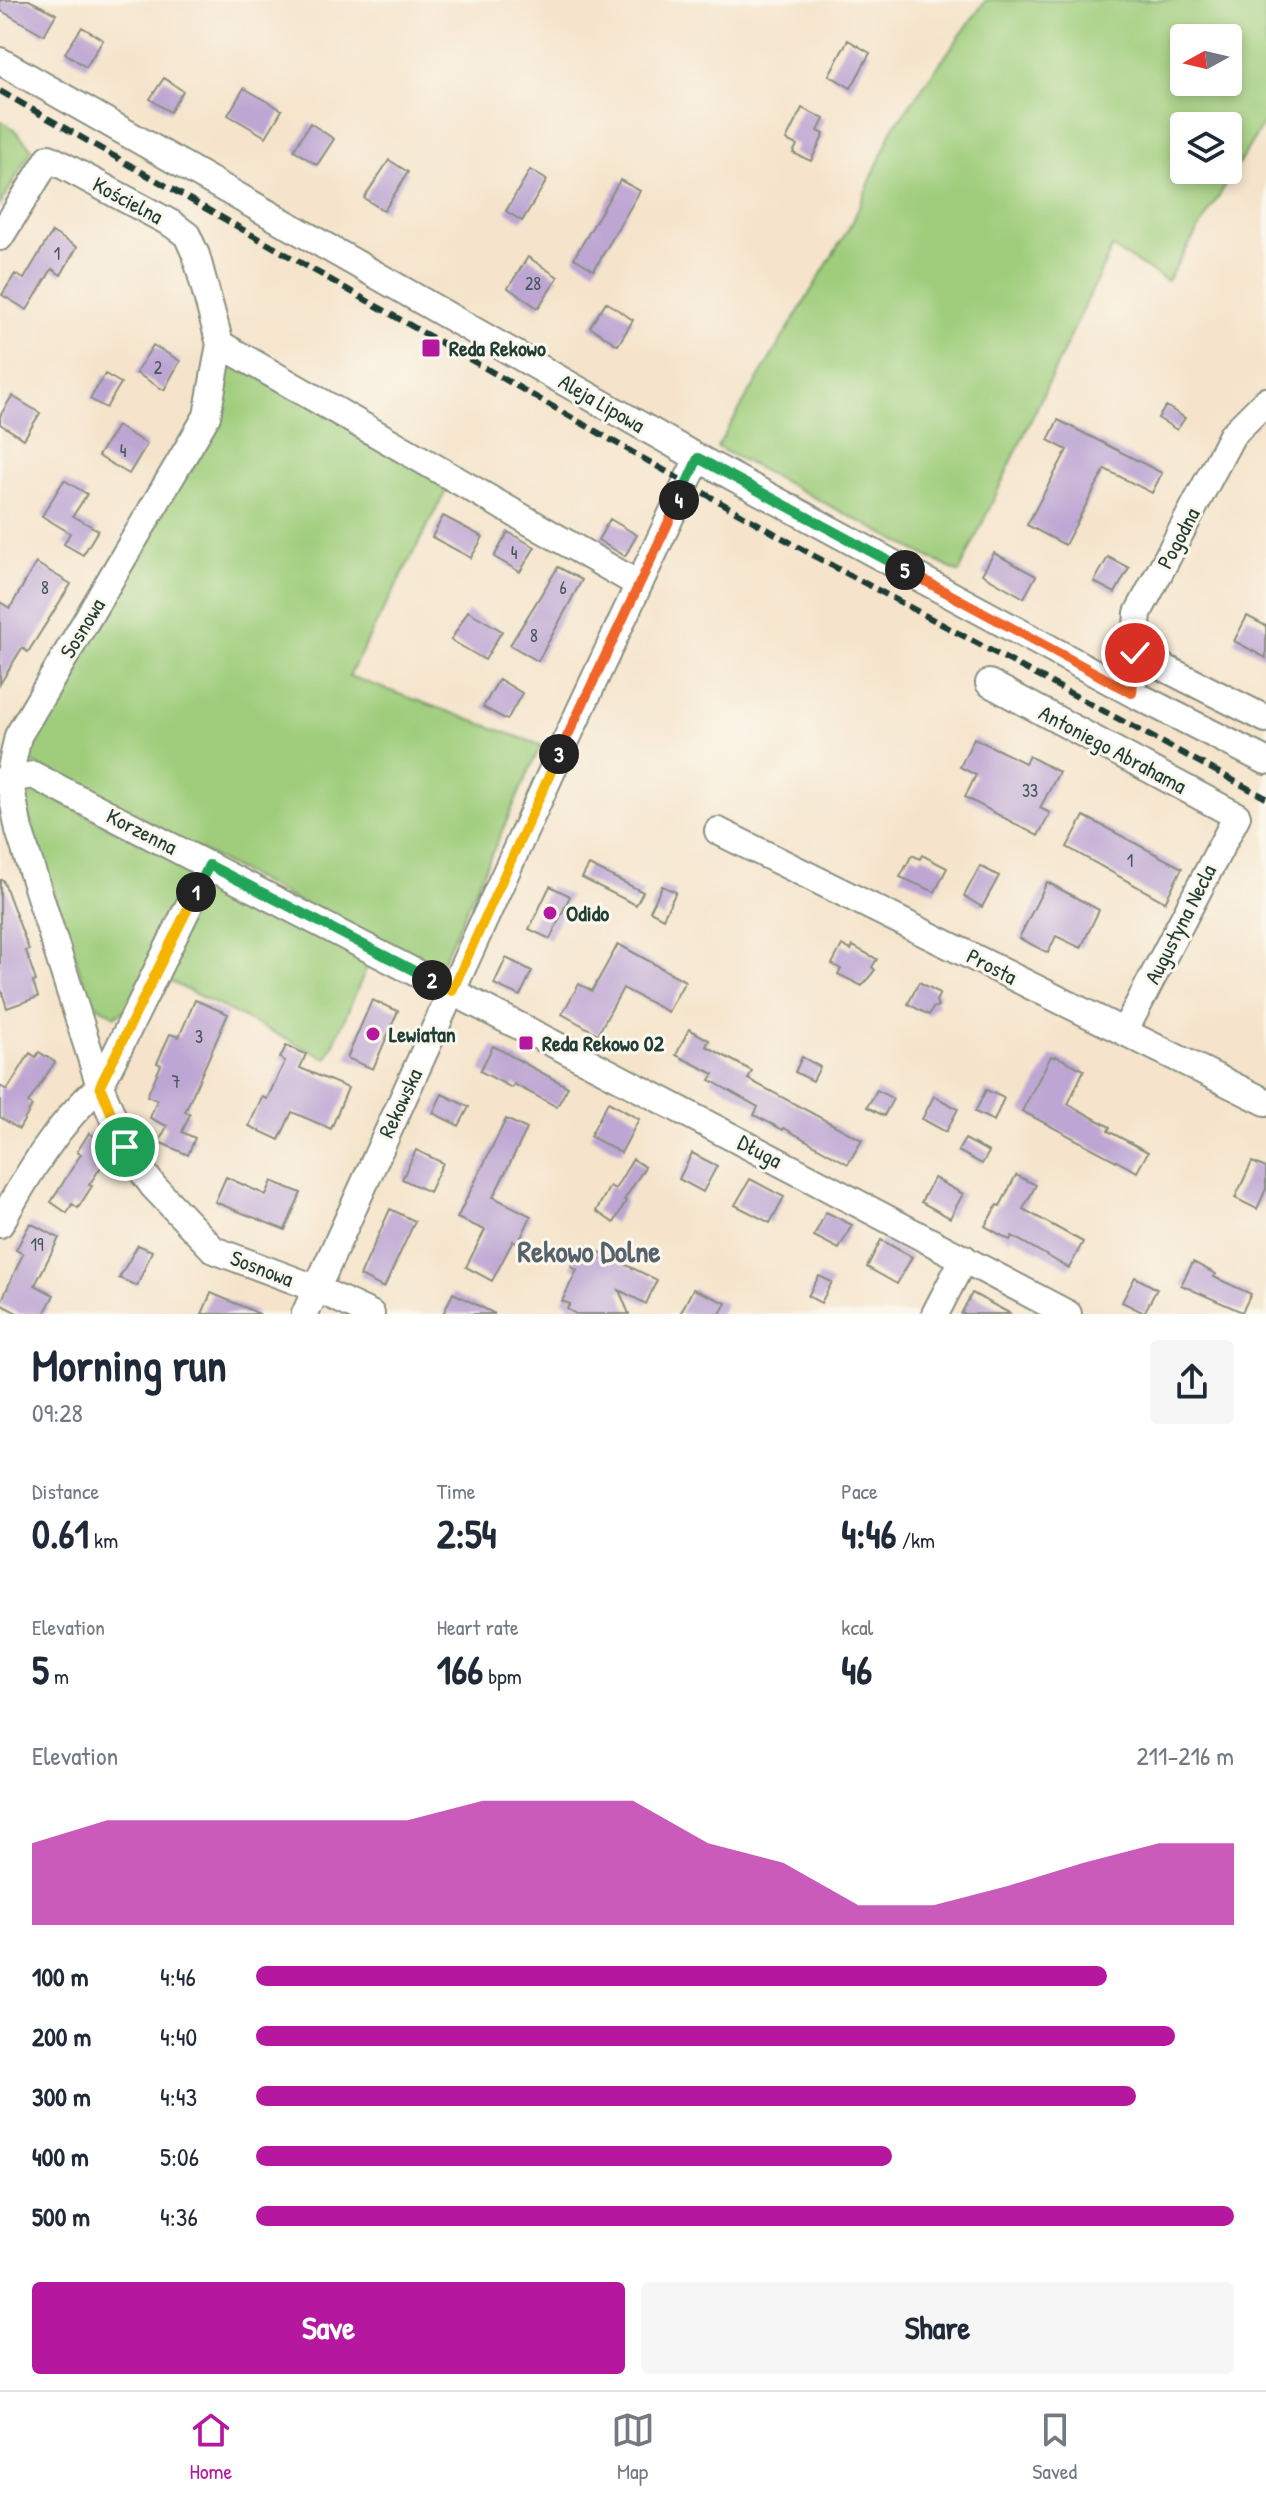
<!DOCTYPE html>
<meta charset="utf-8">
<style>
:root{--surface:#fff;--page:#f6f6f7;--text:#1f2937;--muted:#747a83;--line:#e0e1e3;--accent:#b5179e}
body{margin:0;font-family:"Patrick Hand",sans-serif;background:var(--page);color:var(--text);height:100vh;display:flex;flex-direction:column;font-size:30px;white-space:nowrap}
*{box-sizing:border-box;margin:0}
p{font-size:26px;color:var(--muted)}
.icon{flex:none;width:44px;height:44px;fill:none;stroke:currentColor;stroke-width:2;stroke-linecap:round;stroke-linejoin:round}
.map{position:relative;height:1314px;overflow:hidden}
.details{display:flex;flex-direction:column;background:var(--surface);flex:1}
.details>*{flex:none}
.needle{width:52px;rotate:262deg}
.tools{position:absolute;left:1170px;top:24px;display:grid;gap:16px}
.tools a{display:grid;place-items:center;width:72px;height:72px;border-radius:8px;background:var(--surface);box-shadow:0 4px 12px #0003;font-size:40px}
.pin{position:absolute;display:grid;place-items:center;width:68px;height:68px;color:#fff;margin:-34px;border:4px solid #fff;border-radius:50%;box-shadow:0 2px 8px #0007}
.km{position:absolute;width:40px;height:40px;margin:-20px;border-radius:50%;background:#222;color:#fff;font-size:22px;line-height:40px;text-align:center}
.round{display:grid;place-items:center;flex:none;width:84px;height:84px;border-radius:8px;background:var(--page)}
.head{display:flex;align-items:center;justify-content:space-between;height:136px;padding:0 32px}
h1{font-size:44px;font-weight:700;line-height:60px}
.figures{display:grid;grid-template-columns:repeat(3,1fr);gap:12px;height:136px;padding:8px 32px}
.figures div{display:grid;align-content:center}
.figures b{font-size:40px;font-weight:700}
.figures small{font-size:22px;font-weight:400}
.figures p{font-size:22px}
.chart{height:224px;padding:16px 32px}
.chart p{display:flex;justify-content:space-between}
.chart svg{width:100%;height:144px;margin-top:8px;fill:var(--accent);opacity:.7}
.primary-button{display:flex;gap:16px;margin-top:auto;padding:16px 32px}
.primary-button a{flex:1;height:92px;border-radius:8px;background:var(--accent);color:#fff;font-size:32px;font-weight:700;line-height:92px;text-align:center}
.primary-button a+a{background:var(--page);color:var(--text)}
ul{padding:0 32px;list-style:none;font-size:26px}
li{display:grid;grid-template-columns:128px 96px 1fr;align-items:center;height:60px}
li i{height:20px;border-radius:10px;background:var(--accent)}
.menu{display:flex;justify-content:space-around;align-items:center;height:112px;border-top:2px solid var(--line);background:var(--surface);font-size:22px;color:var(--muted)}
.menu a{display:grid;justify-items:center;gap:4px}
.menu .selected{color:var(--accent)}
.map>svg:first-child{display:block}
.green{fill:#9fcd7b;stroke:#5f8558;stroke-width:2;fill-rule:evenodd}
.building{fill:#bda6d3}
.lines{fill:none;stroke-linecap:round;stroke-linejoin:round}
.minor-casing{stroke:#8a9080;stroke-width:30}
.minor{stroke:#fff;stroke-width:26}
.rail{stroke:#1f3d34;stroke-width:6;stroke-dasharray:12 6;stroke-linecap:butt}
.split-1-casing{stroke:#fff;stroke-width:16}
.split-2-casing{stroke:#fff;stroke-width:16}
.split-3-casing{stroke:#fff;stroke-width:16}
.split-4-casing{stroke:#fff;stroke-width:16}
.split-5-casing{stroke:#fff;stroke-width:16}
.split-6-casing{stroke:#fff;stroke-width:16}
.split-1{stroke:#f5b400;stroke-width:10}
.split-2{stroke:#22a559;stroke-width:10}
.split-3{stroke:#f5b400;stroke-width:10}
.split-4{stroke:#f0652b;stroke-width:10}
.split-5{stroke:#22a559;stroke-width:10}
.split-6{stroke:#f0652b;stroke-width:10}
.poi-dot{fill:#b5179e;stroke:#fbf7ec;stroke-width:3}
.labels{text-anchor:middle;dominant-baseline:central;stroke-width:6;stroke-linejoin:round;paint-order:stroke}
.number-label{font-size:18px;fill:#46575c}
.street-label{font-size:22px;fill:#1f3d34;stroke:#fbf7ec}
.poi-label{font-size:22px;font-weight:bold;fill:#1f3d34;stroke:#fbf7ec;text-anchor:start}
.district-label{font-size:30px;font-weight:bold;fill:#56626c;stroke:#fbf7ec}
</style>
<div class="map">
<svg width="1266" height="1314" viewBox="0 0 1266 1314">
<rect width="100%" height="100%" fill="#fbf7ec"/>
<filter id="ink" filterUnits="userSpaceOnUse"><feTurbulence type="fractalNoise" baseFrequency=".0125" numOctaves="2"/><feDisplacementMap in="SourceGraphic" scale="16" xChannelSelector="R" yChannelSelector="G"/><feConvolveMatrix kernelMatrix="1 2 1 2 8 2 1 2 1" color-interpolation-filters="sRGB"/></filter>
<filter id="wash" filterUnits="userSpaceOnUse"><feTurbulence type="fractalNoise" baseFrequency=".006" numOctaves="4" result="noise"/><feDisplacementMap in="SourceGraphic" scale="32" xChannelSelector="R" yChannelSelector="G"/><feGaussianBlur stdDeviation="1.8" result="paint"/><feColorMatrix in="noise" values="0 0 0 0 0 0 0 0 0 0 0 0 0 0 0 0 0 1.4 0 .05"/><feComposite in="paint" operator="in"/></filter>
<g filter="url(#wash)">
<rect width="100%" height="100%" fill="#f5e4cb"/>
<!-- green -->
<path class="green" d="M986 0H1266V119L1167 281 1112 248 959 573 717 447 853 221 893 128ZM1184 38H1228V82H1184ZM1184 126H1228V170H1184Z
M0 121 14 129 32 149 0 205Z
M247 364 449 485 349 676 541 745 437 974 31 762 25 752 26 741 219 380 232 367Z
M38 790 370 960 327 1059 151 972 139 1002 115 1016 90 1001 24 803 26 792Z"/>
<g id="blocks">
<!-- building -->
<path class="building" d="M0 0H29L56 14 44 35 0 10Z
M82 27 103 40 86 67 65 53Z
M848 40 870 53 851 88 829 75Z
M164 78 183 91 170 112 150 99Z
M244 88 282 110 266 137 228 115Z
M802 108 824 119 818 131 824 134 811 161 793 153 797 145 786 140Z
M310 123 334 139 317 165 294 150Z
M389 160 408 172 384 211 364 198Z
M530 170 547 180 522 221 506 211Z
M620 180 640 191 594 270 574 258Z
M52 232 77 247 61 275 52 269 27 310 2 295 15 274 24 279Z
M528 257 558 277 538 308 508 288Z
M606 302 633 320 618 345 590 327Z
M153 345 180 361 164 390 136 373Z
M105 374 121 383 106 408 90 399Z
M12 396 40 413 24 439 0 424V416Z
M1166 406 1185 418 1177 430 1158 418Z
M1058 420 1162 473 1152 493 1105 469 1065 545 1027 525 1067 450 1048 440Z
M117 426 147 444 129 474 98 456Z
M64 480 87 494 73 516 98 530 83 555 64 544 70 533 42 516Z
M443 516 483 537 471 558 432 537Z
M610 519 637 535 625 556 598 540Z
M508 532 535 547 520 572 494 557Z
M994 553 1036 576 1024 598 982 574Z
M1108 557 1129 568 1115 593 1094 582Z
M36 563 71 584 28 652 22 648 0 684V602L10 608Z
M558 567 582 580 538 661 510 645Z
M468 611 502 631 485 660 451 640Z
M1247 616 1266 626V658L1234 641Z
M499 679 522 693 507 720 483 707Z
M974 738 1025 763 1029 756 1059 772 1040 808 1050 813 1038 836 965 797 976 775 960 767Z
M1084 816 1182 868 1165 902 1067 847Z
M912 855 920 859 922 855 947 868 935 892 900 877Z
M589 865 643 892 636 905 582 878Z
M980 866 999 876 982 907 964 896Z
M0 880H3L29 950 26 951 36 981 33 982 38 997 7 1008 0 986Z
M1047 882 1099 910 1081 948 1056 936 1048 953 1019 938Z
M550 886 570 896 550 939 529 929Z
M662 886 676 892 663 918 650 911Z
M618 944 685 981 668 1012 623 988 598 1034 562 1014 579 984 592 991Z
M842 945 851 950 853 946 877 959 872 967 875 970 862 986 838 974 841 969 832 964Z
M506 958 532 971 520 996 494 984Z
M919 982 940 993 936 1001 938 1006 933 1008 929 1015 908 1004Z
M195 1000 228 1014 185 1112 190 1114 182 1132 195 1138 188 1155 159 1142 167 1126 150 1118 157 1100 147 1096 161 1065 157 1063 170 1034 179 1037Z
M372 1000 398 1011 373 1069 347 1058Z
M689 1029 709 1040 706 1046 752 1071 748 1079 862 1140 848 1164 784 1128 783 1130 754 1115 758 1107 710 1080 714 1074 676 1055Z
M286 1046 306 1054 300 1068 348 1088 331 1129 292 1112 279 1140 249 1126 262 1097 267 1099 285 1061 280 1058Z
M493 1046 568 1087 557 1107 514 1084 512 1088 480 1071Z
M39 1052 55 1062 28 1103 32 1106 19 1129 0 1117V1086L7 1090 30 1053 36 1057Z
M1051 1056 1055 1058 1056 1056 1084 1070 1068 1104 1110 1127 1108 1131 1148 1152 1137 1172 1022 1111Z
M802 1057 820 1067 813 1081 795 1072Z
M877 1090 893 1099 884 1116 867 1107Z
M986 1090 1004 1098 994 1121 975 1112Z
M442 1094 469 1107 459 1126 433 1113Z
M934 1096 958 1109 946 1132 922 1119Z
M608 1102 639 1119 621 1153 590 1136Z
M506 1119 527 1129 493 1197 531 1216 518 1244 513 1241 492 1281 466 1267 485 1230 457 1218Z
M89 1133 107 1145 110 1153 89 1185 92 1186 78 1208 72 1204 67 1213 51 1202 81 1154 77 1152Z
M965 1139 989 1152 982 1164 958 1151Z
M416 1150 443 1163 429 1192 402 1179Z
M692 1153 717 1166 703 1192 679 1179Z
M633 1159 645 1167 624 1200 626 1201 614 1223 596 1211 610 1186 615 1189Z
M1252 1162 1266 1168V1189L1257 1209 1235 1198Z
M1016 1175 1036 1185 1023 1209 1083 1242 1069 1268 1012 1236 1010 1240 985 1226 997 1205 1000 1206Z
M226 1177 266 1195 272 1181 301 1193 285 1230 215 1202Z
M934 1178 963 1194 950 1218 921 1202Z
M750 1179 784 1197 770 1223 735 1205Z
M390 1209 415 1221 384 1288 360 1276Z
M826 1212 852 1225 839 1249 814 1236Z
M30 1223 59 1238 35 1285 54 1295 44 1314H19L0 1304 23 1254 16 1250Z
M881 1240 912 1257 897 1284 867 1267Z
M583 1244 657 1280 646 1304 619 1290 629 1314H576L567 1309 570 1304 562 1301 577 1270 571 1267Z
M138 1245 152 1251 137 1286 119 1278Z
M1193 1262 1216 1274 1214 1277 1251 1294 1242 1312 1181 1285Z
M819 1276 832 1282 821 1303 808 1296Z
M1135 1277 1157 1289 1144 1313 1122 1302Z
M693 1289 726 1303 720 1314H680Z
M211 1293 260 1314H202Z
M453 1293 495 1314H443Z
M972 1293 1011 1314H961Z"/>
</g>
</g>
<g filter="url(#ink)">
<use href="#blocks" fill-opacity="0" stroke="#8a9080" stroke-width="2"/>
<g class="lines">
<defs>
<path id="minor" d="M0 61 698 458 1132 693 1266 761
M0 237 49 158 172 224 187 235 196 255 220 344 207 416 18 736 9 778 19 830 100 1086 125 1147 153 1186 214 1250 315 1288 371 1314
M220 344 638 584
M1135 653 1266 719
M989 683 1237 816 1124 1032
M1132 693 1138 613 1232 435 1266 401
M0 781 33 775 608 1072 1068 1314
M718 831 1266 1102
M0 1224C27 1175 58 1123 100 1086L209 865
M305 1314 561 751 698 458
M935 1314 964 1258"/>
</defs>
<!-- minor casing -->
<use href="#minor" class="minor-casing"/>
<!-- minor -->
<use href="#minor" class="minor"/>
<!-- rail -->
<path class="rail" d="M0 91 816 557 1266 798"/>
</g>
</g>
<g class="lines" filter="url(#ink)">
<defs>
<path id="split-1" d="M125 1147 100 1086 196 892"/>
<path id="split-2" d="M196 892 209 865 432 980"/>
<path id="split-3" d="M432 980 452 991 559 754"/>
<path id="split-4" d="M559 754 679 500"/>
<path id="split-5" d="M679 500 698 458 905 570"/>
<path id="split-6" d="M905 570 1132 693 1135 653"/>
</defs>
<!-- split-1 casing -->
<use href="#split-1" class="split-1-casing"/>
<!-- split-2 casing -->
<use href="#split-2" class="split-2-casing"/>
<!-- split-3 casing -->
<use href="#split-3" class="split-3-casing"/>
<!-- split-4 casing -->
<use href="#split-4" class="split-4-casing"/>
<!-- split-5 casing -->
<use href="#split-5" class="split-5-casing"/>
<!-- split-6 casing -->
<use href="#split-6" class="split-6-casing"/>
<!-- split-1 -->
<use href="#split-1" class="split-1"/>
<!-- split-2 -->
<use href="#split-2" class="split-2"/>
<!-- split-3 -->
<use href="#split-3" class="split-3"/>
<!-- split-4 -->
<use href="#split-4" class="split-4"/>
<!-- split-5 -->
<use href="#split-5" class="split-5"/>
<!-- split-6 -->
<use href="#split-6" class="split-6"/>
</g>
<!-- markers -->
<g class="poi-dot">
<rect x="421" y="338" width="20" height="20" rx="4"/>
<circle cx="550" cy="913" r="8"/>
<circle cx="373" cy="1034" r="8"/>
<rect x="518" y="1035" width="16" height="16" rx="4"/>
</g>
<g class="labels">
<!-- number labels -->
<g class="number-label">
<text x="57" y="253">1</text>
<text x="533" y="283">28</text>
<text x="158" y="367">2</text>
<text x="123" y="450">4</text>
<text x="514" y="552">4</text>
<text x="45" y="587">8</text>
<text x="563" y="587">6</text>
<text x="534" y="635">8</text>
<text x="1030" y="790">33</text>
<text x="1130" y="860">1</text>
<text x="199" y="1036">3</text>
<text x="176" y="1081">7</text>
<text x="37" y="1244">19</text>
</g>
<!-- street labels -->
<g class="street-label">
<text transform="translate(128 200) rotate(28)">Kościelna</text>
<text transform="translate(602 403) rotate(30)">Aleja Lipowa</text>
<text transform="translate(1178 538) rotate(-62)">Pogodna</text>
<text transform="translate(82 628) rotate(-59)">Sosnowa</text>
<text transform="translate(1113 749) rotate(28)">Antoniego Abrahama</text>
<text transform="translate(142 831) rotate(27)">Korzenna</text>
<text transform="translate(1180 924) rotate(-63)">Augustyna Necla</text>
<text transform="translate(992 966) rotate(27)">Prosta</text>
<text transform="translate(400 1103) rotate(-65)">Rekowska</text>
<text transform="translate(760 1151) rotate(28)">Długa</text>
<text transform="translate(262 1268) rotate(21)">Sosnowa</text>
</g>
<!-- poi labels -->
<g class="poi-label">
<text x="449" y="348">Reda Rekowo</text>
<text x="566" y="913">Odido</text>
<text x="389" y="1034">Lewiatan</text>
<text x="542" y="1043">Reda Rekowo 02</text>
</g>
<!-- district labels -->
<g class="district-label">
<text x="589" y="1251">Rekowo Dolne</text>
</g>
</g>
</svg>
<div class="tools">
<a><svg class="needle" viewBox="-14 -14 28 28"><path d="M0-13l5 13h-10z" fill="#e53935"/><path d="M0 13l5-13h-10z" fill="#747a83"/></svg></a>
<a><svg class="icon" aria-label="layers" viewBox="0 0 24 24"><path d="M12 4l9 5-9 5-9-5zM3 14l9 5 9-5"/></svg></a>
</div>
<div class="pin" style="left:125px;top:1147px;background:#1e9e55"><svg class="icon" aria-label="arrive" viewBox="0 0 24 24"><path d="M6 21V4h12l-3 4 3 4H6"/></svg></div>
<div class="pin" style="left:1135px;top:653px;background:#d93025"><svg class="icon" aria-label="check" viewBox="0 0 24 24"><path d="M5 12l5 5 9-10"/></svg></div>
<b class="km" style="left:196px;top:892px">1</b>
<b class="km" style="left:432px;top:980px">2</b>
<b class="km" style="left:559px;top:754px">3</b>
<b class="km" style="left:679px;top:500px">4</b>
<b class="km" style="left:905px;top:570px">5</b>
</div>
<section class="details">
<div class="head"><div><h1>Morning run</h1><p>09:28</p></div><a class="round"><svg class="icon" aria-label="share" viewBox="0 0 24 24"><path d="M12 15V3M7 8l5-5 5 5M5 13v7h14v-7"/></svg></a></div>
<div class="figures">
<div><p>Distance</p><b>0.61<small> km</small></b></div>
<div><p>Time</p><b>2:54</b></div>
<div><p>Pace</p><b>4:46<small> /km</small></b></div>
</div>
<div class="figures">
<div><p>Elevation</p><b>5<small> m</small></b></div>
<div><p>Heart rate</p><b>166<small> bpm</small></b></div>
<div><p>kcal</p><b>46</b></div>
</div>
<div class="chart"><p><span>Elevation</span>211–216 m</p>
<svg viewBox="0 0 160 44" preserveAspectRatio="none"><path d="M0 44V19L10 12L20 12L30 12L40 12L50 12L60 6L70 6L80 6L90 19L100 25L110 38L120 38L130 32L140 25L150 19L160 19V44z"/></svg>
</div>
<ul>
<li><b>100 m</b>4:46<i style="width:87%"></i></li>
<li><b>200 m</b>4:40<i style="width:94%"></i></li>
<li><b>300 m</b>4:43<i style="width:90%"></i></li>
<li><b>400 m</b>5:06<i style="width:65%"></i></li>
<li><b>500 m</b>4:36<i style="width:100%"></i></li>
</ul>
<div class="primary-button"><a>Save</a><a>Share</a></div>
</section>
<nav class="menu">
<a class="selected"><svg class="icon" aria-label="home" viewBox="0 0 24 24"><path d="M3 11l9-7 9 7M6 9v11h12V9"/></svg>Home</a>
<a><svg class="icon" aria-label="map" viewBox="0 0 24 24"><path d="M3 6l6-2 6 2 6-2v14l-6 2-6-2-6 2zM9 4v14M15 6v14"/></svg>Map</a>
<a><svg class="icon" aria-label="saved" viewBox="0 0 24 24"><path d="M7 4h10v16l-5-4-5 4z"/></svg>Saved</a>
</nav>
